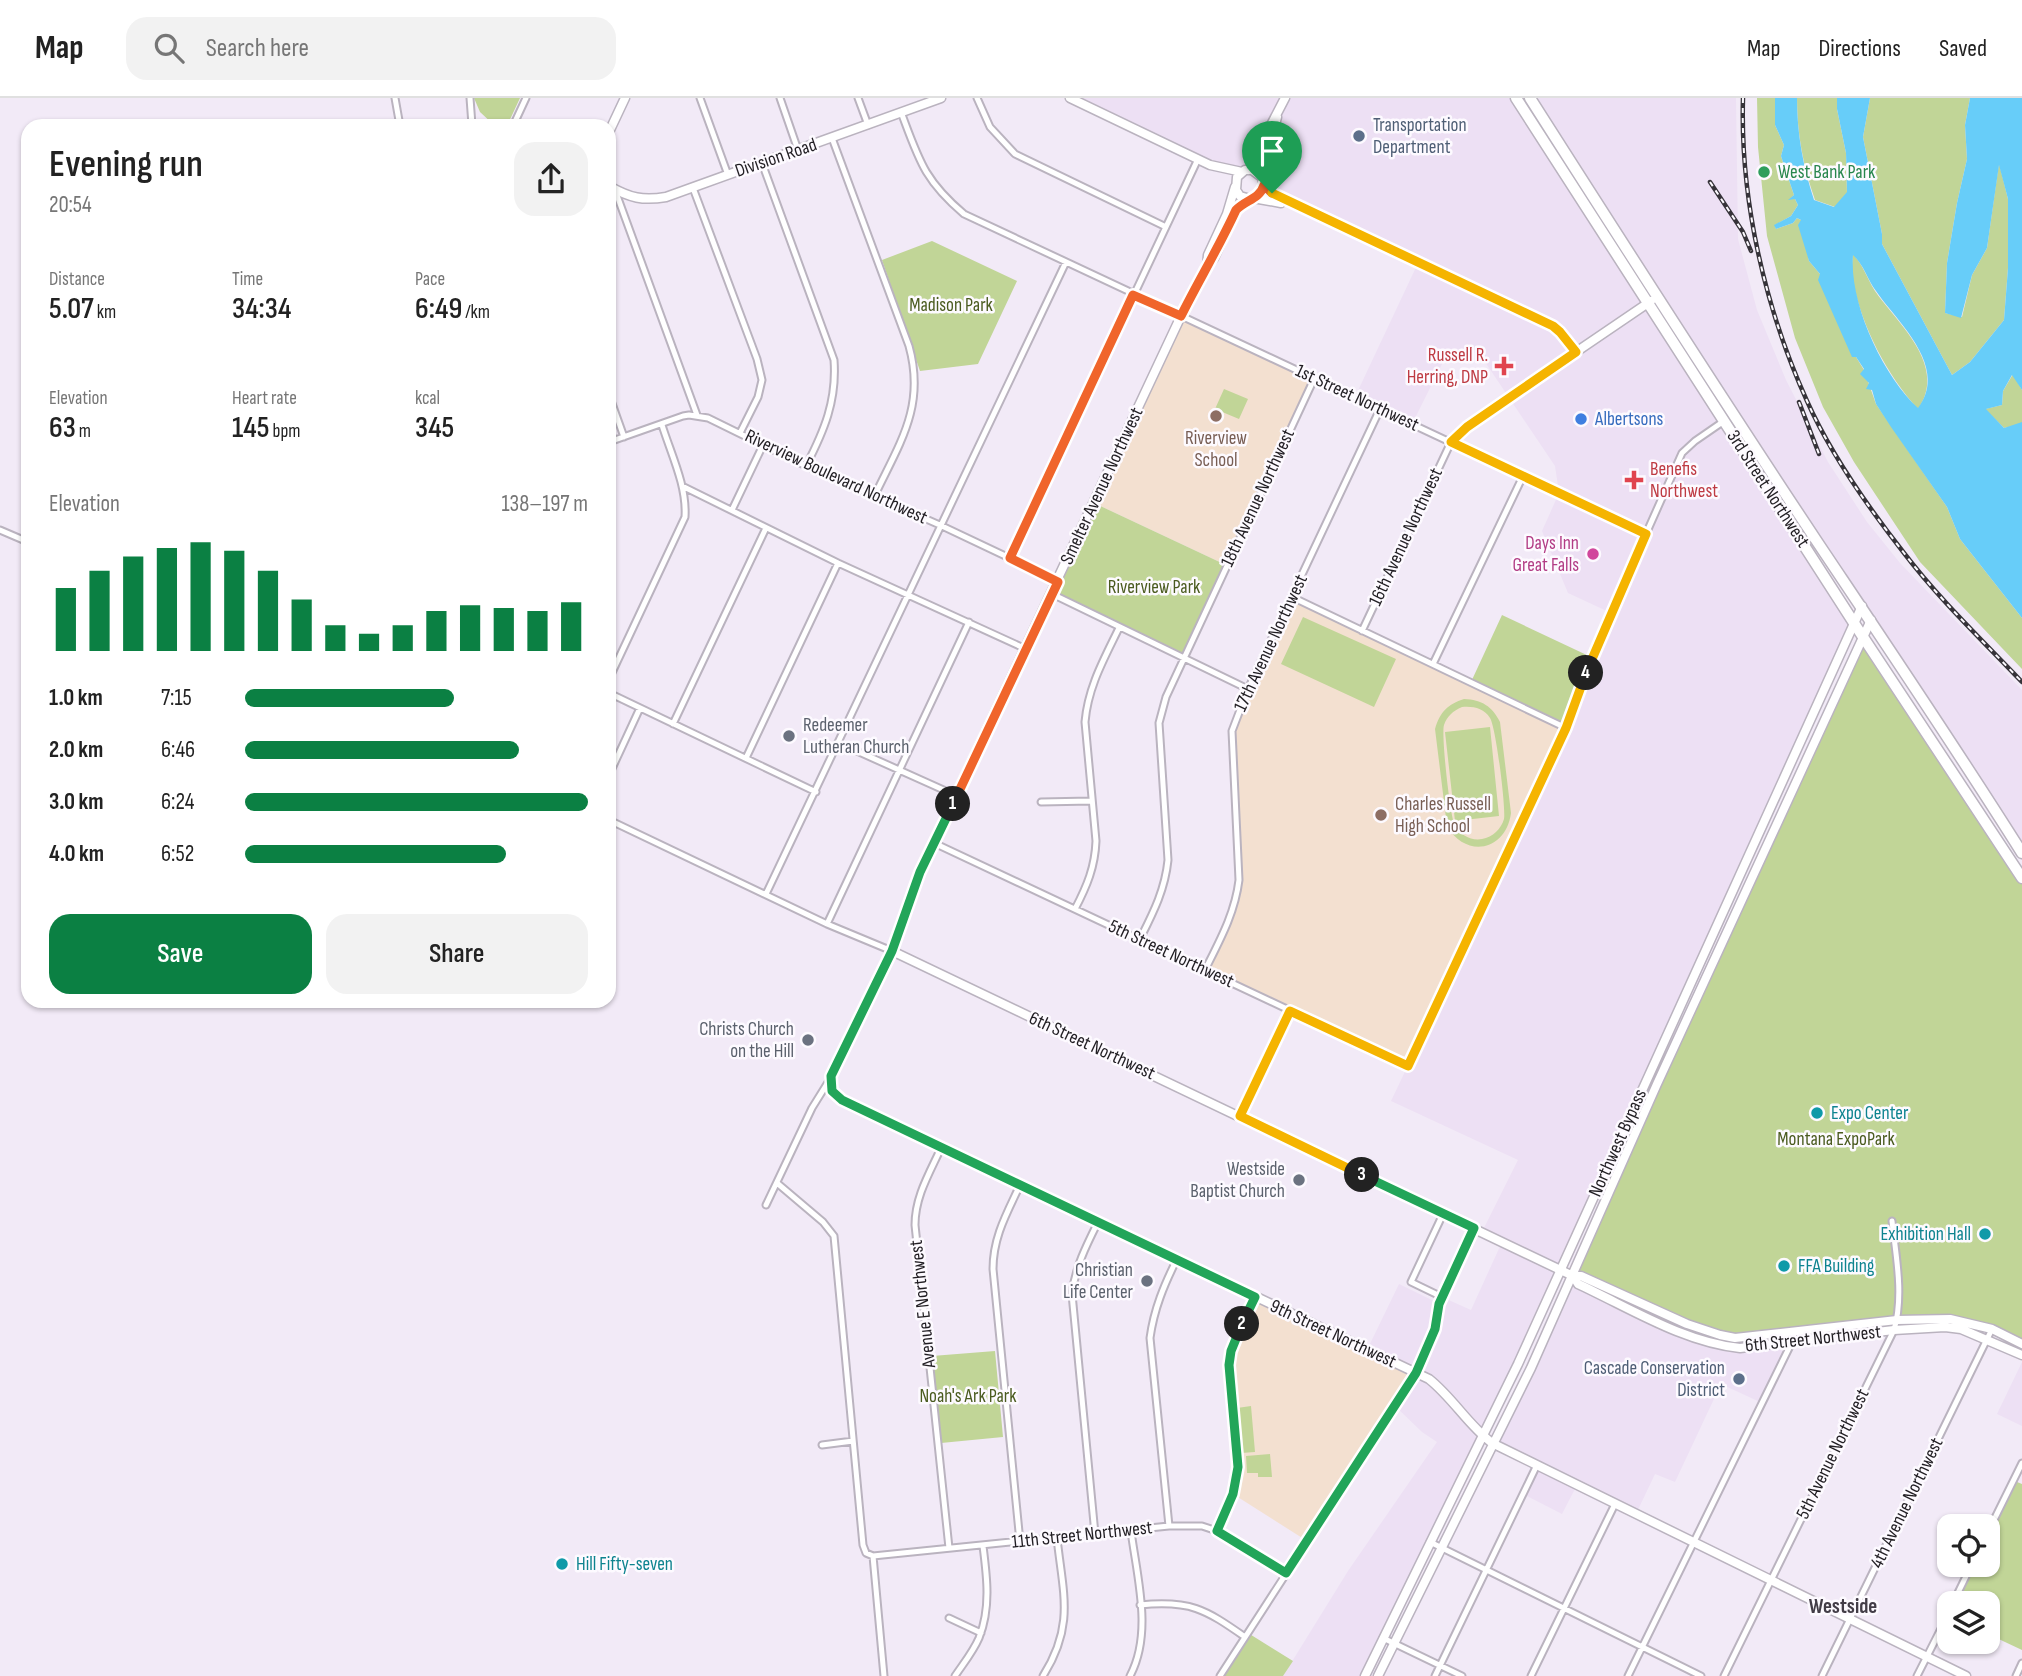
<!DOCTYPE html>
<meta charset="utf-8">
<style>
:root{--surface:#fff;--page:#f2f2f2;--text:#222;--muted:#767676;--line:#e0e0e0;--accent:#0b8043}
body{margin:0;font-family:"Sofia Sans Condensed",sans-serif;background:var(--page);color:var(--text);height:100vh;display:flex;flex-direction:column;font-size:26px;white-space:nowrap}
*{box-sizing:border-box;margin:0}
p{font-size:23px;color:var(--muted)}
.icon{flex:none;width:38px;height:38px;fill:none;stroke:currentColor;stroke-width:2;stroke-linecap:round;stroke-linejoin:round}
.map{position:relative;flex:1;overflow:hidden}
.side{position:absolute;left:21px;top:21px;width:595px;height:889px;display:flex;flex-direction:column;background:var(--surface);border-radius:21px;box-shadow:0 2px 5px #0004}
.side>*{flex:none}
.buttons{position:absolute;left:1937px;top:1416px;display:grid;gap:14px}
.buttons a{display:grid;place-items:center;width:63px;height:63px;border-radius:14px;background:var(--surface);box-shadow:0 2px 5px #0004;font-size:35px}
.pin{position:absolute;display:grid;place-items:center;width:60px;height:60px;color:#fff;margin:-72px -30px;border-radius:50% 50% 50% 0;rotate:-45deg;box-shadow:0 0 7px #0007}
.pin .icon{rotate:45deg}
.km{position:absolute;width:35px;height:35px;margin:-18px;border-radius:50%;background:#222;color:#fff;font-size:19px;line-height:35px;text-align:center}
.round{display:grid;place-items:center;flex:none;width:74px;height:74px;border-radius:21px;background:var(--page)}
.summary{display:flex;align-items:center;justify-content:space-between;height:119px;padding:0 28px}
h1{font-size:38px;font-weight:600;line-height:52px}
.stats{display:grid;grid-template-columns:repeat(3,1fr);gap:10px;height:119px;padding:7px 28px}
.stats div{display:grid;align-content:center}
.stats b{font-size:30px;font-weight:600}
.stats small{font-size:19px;font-weight:400}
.stats p{font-size:19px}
.chart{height:196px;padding:14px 28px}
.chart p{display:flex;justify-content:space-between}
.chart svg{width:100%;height:126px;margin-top:7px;stroke:var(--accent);stroke-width:6}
.primary-button{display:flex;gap:14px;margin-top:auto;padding:14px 28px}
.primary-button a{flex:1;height:80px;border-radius:21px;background:var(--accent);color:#fff;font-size:28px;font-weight:600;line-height:80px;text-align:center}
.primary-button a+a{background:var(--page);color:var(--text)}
ul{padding:0 28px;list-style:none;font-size:23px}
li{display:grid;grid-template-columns:112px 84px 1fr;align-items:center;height:52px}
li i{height:18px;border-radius:9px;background:var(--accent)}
header{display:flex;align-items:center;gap:42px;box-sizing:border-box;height:98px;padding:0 35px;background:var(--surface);border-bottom:2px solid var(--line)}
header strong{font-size:33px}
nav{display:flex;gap:38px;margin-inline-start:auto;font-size:24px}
.search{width:490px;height:63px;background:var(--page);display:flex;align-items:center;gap:18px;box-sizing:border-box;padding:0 24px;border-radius:21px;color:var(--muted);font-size:26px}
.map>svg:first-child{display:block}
.built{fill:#ede0f4}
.education{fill:#f3e0d0}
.green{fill:#c1d597;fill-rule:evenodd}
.water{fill:#67cdf9;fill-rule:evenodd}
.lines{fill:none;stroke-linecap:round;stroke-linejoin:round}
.street-casing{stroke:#bab3bf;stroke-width:9}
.secondary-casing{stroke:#bab3bf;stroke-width:11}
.highway-casing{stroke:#bab3bf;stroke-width:13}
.street{stroke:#fff;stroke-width:5}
.secondary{stroke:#fff;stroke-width:8}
.highway{stroke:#fff;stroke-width:10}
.rail-casing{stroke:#363339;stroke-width:4.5}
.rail{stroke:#fdfaff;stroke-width:2;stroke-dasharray:5;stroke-linecap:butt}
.split-1-casing{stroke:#fff;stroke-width:14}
.split-2-casing{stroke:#fff;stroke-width:14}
.split-3-casing{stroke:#fff;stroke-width:14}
.split-4-casing{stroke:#fff;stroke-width:14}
.split-5-casing{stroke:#fff;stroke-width:14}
.split-1{stroke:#f0652b;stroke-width:9}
.split-2{stroke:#22a559;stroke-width:9}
.split-3{stroke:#22a559;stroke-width:9}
.split-4{stroke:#f5b400;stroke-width:9}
.split-5{stroke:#f5b400;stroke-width:9}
.service-dot{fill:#5c6f8a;stroke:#fdfaff;stroke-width:2.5}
.leisure-dot{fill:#2e9e5b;stroke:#fdfaff;stroke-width:2.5}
.health-dot{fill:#e0444e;stroke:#fdfaff;stroke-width:2.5}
.education-dot{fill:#8d6e63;stroke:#fdfaff;stroke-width:2.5}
.shop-dot{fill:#3f7fe0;stroke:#fdfaff;stroke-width:2.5}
.hotel-dot{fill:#d1479c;stroke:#fdfaff;stroke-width:2.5}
.worship-dot{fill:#6b7280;stroke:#fdfaff;stroke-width:2.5}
.culture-dot{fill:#0f9aa8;stroke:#fdfaff;stroke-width:2.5}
.labels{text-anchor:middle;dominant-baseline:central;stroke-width:5;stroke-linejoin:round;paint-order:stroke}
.service-label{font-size:19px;fill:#4e5e75;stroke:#fdfaff;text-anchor:start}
.street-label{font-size:19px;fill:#211e23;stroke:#fdfaff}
.leisure-label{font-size:19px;fill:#27864d;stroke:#fdfaff;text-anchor:start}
.park-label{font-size:19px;fill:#4a5b1f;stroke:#fdfaff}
.health-label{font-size:19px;fill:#be3a42;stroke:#fdfaff;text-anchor:end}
.shop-label{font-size:19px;fill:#366cbe;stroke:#fdfaff;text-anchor:start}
.education-label{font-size:19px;fill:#785e54;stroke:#fdfaff}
.hotel-label{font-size:19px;fill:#b23c85;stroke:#fdfaff;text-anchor:end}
.worship-label{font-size:19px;fill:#5b616d;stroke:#fdfaff;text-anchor:end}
.culture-label{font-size:19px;fill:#0d838f;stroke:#fdfaff;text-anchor:start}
.neighbourhood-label{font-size:21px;font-weight:bold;fill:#433d47;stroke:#fdfaff}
</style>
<header>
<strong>Map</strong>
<div class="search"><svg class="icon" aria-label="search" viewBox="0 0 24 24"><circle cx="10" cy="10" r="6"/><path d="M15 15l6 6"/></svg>Search here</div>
<nav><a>Map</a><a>Directions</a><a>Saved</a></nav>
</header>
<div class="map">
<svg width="2022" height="1578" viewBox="0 0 2022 1578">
<rect width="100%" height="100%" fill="#f2eaf7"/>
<!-- built -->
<path class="built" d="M1069 0H1516L1854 524 1609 1066 1365 1578H1283L1348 1473 1437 1344 1422 1334 1395 1308 1367 1252 1399 1186 1438 1205 1442 1199 1471 1212 1502 1144 1482 1134 1518 1062 1391 1003 1462 854 1611 515 1568 495 1542 433 1559 395 1555 368 1479 255 1447 256 1412 326 1355 299 1418 165 1264 87 1271 45 1248 72H1228Z
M1530 0H1736L1738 141 1757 212 1786 282 1828 364 1867 424 1900 465 2022 592V756Z
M1573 1178 1578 1186 1718 1247 1792 1244 1762 1305 1721 1286 1675 1384 1655 1376 1636 1416 1577 1387 1562 1416 1523 1396 1537 1368 1492 1345Z
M2022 1264V1328L1997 1316Z"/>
<!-- education -->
<path class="education" d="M1181 218 1314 281 1226 467 1094 405Z
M1292 499 1566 630 1408 968 1205 872 1230 821 1239 782 1232 633Z
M1255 1199 1416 1275 1307 1443 1233 1396 1238 1369 1229 1267 1237 1235Z"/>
<!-- green -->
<path class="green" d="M474 0H520L507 28H495L480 14Z
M1757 0H1775V27L1784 47 1781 58 1794 97 1790 101H1795L1798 107 1791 118 1775 127 1776 131 1793 125 1797 120 1801 122 1809 163 1820 176 1856 259 1864 272 1876 306 1947 409 1960 441 2022 520V571L1920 464 1854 364 1823 309 1795 240 1767 138 1758 49Z
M1797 0H1837V11L1846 55 1847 95 1835 109 1815 102C1803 68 1797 36 1797 0Z
M1870 0H1970L1965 27 1967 61 1957 105 1947 165 1945 215 1962 219 1972 177 1987 150 1999 65 2008 101V170L2004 222 1970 264 1952 277 1882 146V136L1863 39Z
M932 143 1017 183 978 266 920 273 882 162Z
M1853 156C1863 167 1867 180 1875 193 1898 226 1948 267 1918 311 1887 277 1862 229 1853 184 1851 175 1852 165 1853 156Z
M2013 276 2022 292V326L2004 330 1985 311 2002 307 2003 293Z
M1224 291 1248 301 1239 321 1215 311Z
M1094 405 1226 467 1183 560 1052 496Z
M1502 517 1591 559 1566 630 1471 584Z
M1303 519 1396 561 1374 609 1281 566Z
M1863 539 2022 780V1243L1950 1221 1720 1237 1573 1178Z
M1464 601C1482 602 1492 608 1500 624L1511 715C1506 753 1466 761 1447 728L1435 631C1440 614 1448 606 1464 601ZM1462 609C1473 608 1484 610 1490 620 1496 629 1506 710 1504 721 1501 731 1493 739 1482 741 1471 743 1461 737 1455 728 1450 719 1441 636 1444 627 1447 618 1453 613 1462 609Z
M1490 629 1499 718 1455 723 1445 634Z
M995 1253 1003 1339 941 1345 932 1258Z
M1251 1308 1255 1354 1241 1355 1237 1310Z
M1270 1356 1272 1379H1258V1375H1247L1246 1358Z
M2017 1384 2022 1386V1552L1988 1536V1505H1957L1976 1467 1988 1466V1442Z
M1248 1535 1293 1563 1283 1578H1220Z"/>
<!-- water -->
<path class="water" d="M1775 0H1797C1797 36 1803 68 1814 102L1834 109 1847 94 1846 55 1837 11V0H1870L1863 39 1882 136V146L1952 277 1970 264 2004 222 2008 170V101L1999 67 1987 150 1972 177 1961 220 1945 215 1947 165 1957 105 1967 61 1965 27 1970 0H2022V292L2012 277 2003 293 2002 307 1986 311 2004 330 2022 324V520L1960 441 1947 409 1891 329 1876 306 1872 292 1866 291 1869 285 1860 276 1864 271 1856 259H1852L1818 182 1820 176 1809 163 1798 127 1801 122 1797 120 1793 125 1776 131 1774 127 1791 118 1798 107 1795 101 1788 102 1794 97 1781 58 1784 47 1775 27ZM1853 157C1864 167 1867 181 1876 193 1898 225 1949 268 1918 310 1883 278 1849 205 1853 157Z"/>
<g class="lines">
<defs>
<path id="street" d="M395 0 400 28
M470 0 472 27
M700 0 728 77
M780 0 798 52
M858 0 868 27
M977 0 990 29 1015 56 1164 128
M901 14C919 62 924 82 964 116L1646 436
M462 28H478
M513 28 526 0
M832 40 909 248C926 309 899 346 874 399
M762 65 834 262C837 303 824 333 806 368
M693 90 757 261 762 282 758 299 740 335
M615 92 697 317
M609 297 624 339
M609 344 683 318 689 317 708 320 806 368 942 428 1058 483
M682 388 838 465 1026 551
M732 412 763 347
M0 432 28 444
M1010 460 1198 61
M1052 496 1248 591
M1292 499 1566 630
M1362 533 1451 344 1467 329 1576 254
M1433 566 1523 378
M609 581 685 419C687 388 671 356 662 327
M609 595 816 694
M673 626 766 430
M839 645 957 698
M746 660 838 465
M609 677 640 610
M1041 704 1091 703
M609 722 827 826 892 853
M934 745 1408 968 1566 630 1597 546 1682 355 1695 343 1724 323
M766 796 1066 164
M1075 811C1087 788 1095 769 1096 743L1085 624C1088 589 1104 561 1119 530
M827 826 969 524
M1140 841C1153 815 1165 792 1168 762L1159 625 1166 599 1314 281
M1205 872C1220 842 1235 815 1239 782L1232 633 1248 591 1380 311
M1240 1018 1290 913
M941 1050C929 1076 915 1099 915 1127L949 1450
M777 1085 823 1124 834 1138 863 1447 866 1455 873 1458 1169 1428H1202L1217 1433 1286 1475
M1020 1087C1007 1115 993 1139 993 1171L1020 1444
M766 1107 812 1010 830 981
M1442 1199 1411 1184 1443 1116
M822 1347 853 1343
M1169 1428 1150 1240C1154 1211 1164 1187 1177 1161
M1217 1433 1233 1396 1238 1369 1229 1267 1237 1235 1255 1199
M1988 1434 2022 1365
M1095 1436 1072 1196C1075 1170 1086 1148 1098 1124
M1430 1444 1701 1578
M873 1458 884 1578
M1953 1505 1972 1466
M1140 1507C1190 1502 1205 1511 1245 1539
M949 1520 981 1535
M1383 1540 1462 1578
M955 1578C963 1566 973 1554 979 1540 991 1510 987 1479 983 1448
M1043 1578C1075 1527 1063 1496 1057 1440
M1130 1578C1153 1535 1137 1479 1131 1433
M1220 1578 1416 1275 1435 1231 1439 1206 1474 1130
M1435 1578 1537 1367
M1531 1578 1615 1406
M1628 1578 1792 1244 1794 1235
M1724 1578 1894 1232C1904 1198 1896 1158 1892 1123
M1822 1578 1992 1231
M1917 1578 1950 1513
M2016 1578 2022 1565"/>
<path id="secondary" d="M1070 0 1210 67 1242 74
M1277 19 1264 68 1262 94 1236 112 1214 160 1207 168 1181 218 920 774 892 853 831 978 832 993 842 1002 1429 1281C1453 1300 1468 1327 1492 1345L1966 1578
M609 34 625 0
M1248 72 1258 60 1271 27 1285 0
M1264 87 1283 101 1553 228 1561 234 1576 254 1651 203
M609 88C630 100 643 103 666 99L941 0
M1253 100 1281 105
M1250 101 1240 98 1236 92 1237 79 1245 72H1252L1263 80
M1207 168 1208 157 1227 116 1235 89
M892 853 1573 1178H1581L1687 1226 1720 1237 1735 1240 1897 1222 1950 1221 1992 1231 2022 1246
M1573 1178 1578 1186C1630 1210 1683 1244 1740 1250L1894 1232 1945 1229 1961 1231 2022 1257
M1365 1578 1518 1266 1862 508
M1378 1578 1531 1270 1657 986 1871 522"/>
<path id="highway" d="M1516 0 1863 539 2022 780
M1530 0C1625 149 1720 298 1818 445 1887 548 1956 650 2022 755"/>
</defs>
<!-- street casing -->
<use href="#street" class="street-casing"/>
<!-- secondary casing -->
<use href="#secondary" class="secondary-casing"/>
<!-- highway casing -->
<use href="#highway" class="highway-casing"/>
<!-- street -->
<use href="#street" class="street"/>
<!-- secondary -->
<use href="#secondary" class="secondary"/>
<!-- highway -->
<use href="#highway" class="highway"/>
<defs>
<path id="rail" d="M1743 0C1740 102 1765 210 1807 303 1831 357 1868 409 1904 455 1939 501 1982 542 2022 584
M1710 84 1743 134 1751 153
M1799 304 1819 356"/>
</defs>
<!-- rail casing -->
<use href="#rail" class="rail-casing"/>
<!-- rail -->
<use href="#rail" class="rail"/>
</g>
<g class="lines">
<defs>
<path id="split-1" d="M953 706 1058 484 1010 460 1133 197 1181 218C1199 182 1219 149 1236 112 1245 102 1260 101 1264 87L1272 95"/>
<path id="split-2" d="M953 706 920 774 892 853 831 978 832 993 842 1002 1255 1199 1242 1226"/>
<path id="split-3" d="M1242 1226 1231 1253 1229 1267 1238 1369 1233 1396 1217 1433 1286 1475 1416 1275 1435 1231 1439 1206 1474 1130 1362 1077"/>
<path id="split-4" d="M1362 1077 1240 1018 1290 913 1408 968 1566 630 1586 575"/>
<path id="split-5" d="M1272 95 1553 228 1560 234 1576 254 1467 329 1451 344 1646 436 1586 575"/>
</defs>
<!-- split-1 casing -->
<use href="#split-1" class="split-1-casing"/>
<!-- split-2 casing -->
<use href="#split-2" class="split-2-casing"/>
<!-- split-3 casing -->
<use href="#split-3" class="split-3-casing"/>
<!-- split-4 casing -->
<use href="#split-4" class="split-4-casing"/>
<!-- split-5 casing -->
<use href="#split-5" class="split-5-casing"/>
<!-- split-1 -->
<use href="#split-1" class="split-1"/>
<!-- split-2 -->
<use href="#split-2" class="split-2"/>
<!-- split-3 -->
<use href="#split-3" class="split-3"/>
<!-- split-4 -->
<use href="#split-4" class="split-4"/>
<!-- split-5 -->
<use href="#split-5" class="split-5"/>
</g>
<!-- markers -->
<g class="service-dot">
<circle cx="1359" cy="38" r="7"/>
<circle cx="1739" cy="1281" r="7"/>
</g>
<circle class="leisure-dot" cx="1764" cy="74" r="7"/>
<g class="health-dot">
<path d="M1500.5 257.5h7v7h7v7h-7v7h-7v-7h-7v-7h7z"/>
<path d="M1630.5 371.5h7v7h7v7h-7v7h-7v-7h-7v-7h7z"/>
</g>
<g class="education-dot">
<circle cx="1216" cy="318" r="7"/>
<circle cx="1381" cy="717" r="7"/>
</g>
<circle class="shop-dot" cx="1581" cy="321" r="7"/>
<circle class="hotel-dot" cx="1593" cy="456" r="7"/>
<g class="worship-dot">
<circle cx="789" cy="638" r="7"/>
<circle cx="808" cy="942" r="7"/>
<circle cx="1299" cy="1082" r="7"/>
<circle cx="1147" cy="1183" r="7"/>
</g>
<g class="culture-dot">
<circle cx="1817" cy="1015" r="7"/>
<circle cx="1985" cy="1136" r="7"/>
<circle cx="1784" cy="1168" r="7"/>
<circle cx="562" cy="1466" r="7"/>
</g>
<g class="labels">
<!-- service labels -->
<g class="service-label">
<text x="1373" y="27">Transportation<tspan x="1373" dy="22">Department</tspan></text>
<text x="1725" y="1270" text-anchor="end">Cascade Conservation<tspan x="1725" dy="22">District</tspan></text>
</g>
<!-- street labels -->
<g class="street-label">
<text transform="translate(776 60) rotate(-19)">Division Road</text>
<text transform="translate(1357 300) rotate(25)">1st Street Northwest</text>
<text transform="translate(836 379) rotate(25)">Riverview Boulevard Northwest</text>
<text transform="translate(1102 388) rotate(-65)">Smelter Avenue Northwest</text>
<text transform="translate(1768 391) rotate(57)">3rd Street Northwest</text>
<text transform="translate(1258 400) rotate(-65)">18th Avenue Northwest</text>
<text transform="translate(1406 439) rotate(-65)">16th Avenue Northwest</text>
<text transform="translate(1271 545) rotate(-65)">17th Avenue Northwest</text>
<text transform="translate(1171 856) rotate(25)">5th Street Northwest</text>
<text transform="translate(1092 948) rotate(25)">6th Street Northwest</text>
<text transform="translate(1618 1045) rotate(-66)">Northwest Bypass</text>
<text transform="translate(923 1206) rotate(-96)">Avenue E Northwest</text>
<text transform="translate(1333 1236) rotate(25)">9th Street Northwest</text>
<text transform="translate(1813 1241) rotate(-6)">6th Street Northwest</text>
<text transform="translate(1833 1356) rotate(-64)">5th Avenue Northwest</text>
<text transform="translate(1907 1405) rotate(-64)">4th Avenue Northwest</text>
<text transform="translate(1082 1437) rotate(-6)">11th Street Northwest</text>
</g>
<!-- leisure labels -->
<g class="leisure-label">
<text x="1778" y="74">West Bank Park</text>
</g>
<!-- park labels -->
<g class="park-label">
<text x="951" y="207">Madison Park</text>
<text x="1154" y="489">Riverview Park</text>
<text x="1836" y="1041">Montana ExpoPark</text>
<text x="968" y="1298">Noah's Ark Park</text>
</g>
<!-- health labels -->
<g class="health-label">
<text x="1488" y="257">Russell R.<tspan x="1488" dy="22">Herring, DNP</tspan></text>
<text x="1650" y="371" text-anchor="start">Benefis<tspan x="1650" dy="22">Northwest</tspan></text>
</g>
<!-- shop labels -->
<g class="shop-label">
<text x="1595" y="321">Albertsons</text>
</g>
<!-- education labels -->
<g class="education-label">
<text x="1216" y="340">Riverview<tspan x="1216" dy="22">School</tspan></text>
<text x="1395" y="706" text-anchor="start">Charles Russell<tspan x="1395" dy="22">High School</tspan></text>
</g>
<!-- hotel labels -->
<g class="hotel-label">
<text x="1579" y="445">Days Inn<tspan x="1579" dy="22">Great Falls</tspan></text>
</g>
<!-- worship labels -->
<g class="worship-label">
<text x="803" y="627" text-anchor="start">Redeemer<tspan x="803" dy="22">Lutheran Church</tspan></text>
<text x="794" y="931">Christs Church<tspan x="794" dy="22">on the Hill</tspan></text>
<text x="1285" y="1071">Westside<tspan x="1285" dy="22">Baptist Church</tspan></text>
<text x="1133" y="1172">Christian<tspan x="1133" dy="22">Life Center</tspan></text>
</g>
<!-- culture labels -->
<g class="culture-label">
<text x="1831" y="1015">Expo Center</text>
<text x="1971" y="1136" text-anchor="end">Exhibition Hall</text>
<text x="1798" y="1168">FFA Building</text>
<text x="576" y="1466">Hill Fifty-seven</text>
</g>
<!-- neighbourhood labels -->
<g class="neighbourhood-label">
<text x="1843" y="1508">Westside</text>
</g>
</g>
</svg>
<div class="buttons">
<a><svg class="icon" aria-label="locate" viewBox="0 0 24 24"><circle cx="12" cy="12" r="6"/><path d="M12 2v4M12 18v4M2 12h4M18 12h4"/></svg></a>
<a><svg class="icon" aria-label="layers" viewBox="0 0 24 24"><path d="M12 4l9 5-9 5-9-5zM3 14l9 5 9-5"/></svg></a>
</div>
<div class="pin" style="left:1272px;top:95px;background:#1e9e55"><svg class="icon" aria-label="arrive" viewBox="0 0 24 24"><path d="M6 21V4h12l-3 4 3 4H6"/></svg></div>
<b class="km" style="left:953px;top:706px">1</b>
<b class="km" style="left:1242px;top:1226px">2</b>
<b class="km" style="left:1362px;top:1077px">3</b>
<b class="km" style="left:1586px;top:575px">4</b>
<section class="side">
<div class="summary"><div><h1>Evening run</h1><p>20:54</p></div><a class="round"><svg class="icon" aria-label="share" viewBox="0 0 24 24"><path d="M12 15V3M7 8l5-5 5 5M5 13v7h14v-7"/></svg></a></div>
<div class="stats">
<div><p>Distance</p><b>5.07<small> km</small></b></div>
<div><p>Time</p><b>34:34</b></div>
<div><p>Pace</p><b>6:49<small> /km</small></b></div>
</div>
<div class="stats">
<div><p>Elevation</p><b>63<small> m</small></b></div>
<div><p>Heart rate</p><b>145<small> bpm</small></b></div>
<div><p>kcal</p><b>345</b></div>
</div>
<div class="chart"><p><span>Elevation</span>138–197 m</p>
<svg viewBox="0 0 160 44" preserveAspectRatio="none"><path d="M5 44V22M15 44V16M25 44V11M35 44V8M45 44V6M55 44V9M65 44V16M75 44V26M85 44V35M95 44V38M105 44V35M115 44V30M125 44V28M135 44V29M145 44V30M155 44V27"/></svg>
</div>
<ul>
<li><b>1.0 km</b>7:15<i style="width:61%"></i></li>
<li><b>2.0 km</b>6:46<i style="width:80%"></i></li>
<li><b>3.0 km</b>6:24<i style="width:100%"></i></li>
<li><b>4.0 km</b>6:52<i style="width:76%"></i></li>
</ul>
<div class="primary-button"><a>Save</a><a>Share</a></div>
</section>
</div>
